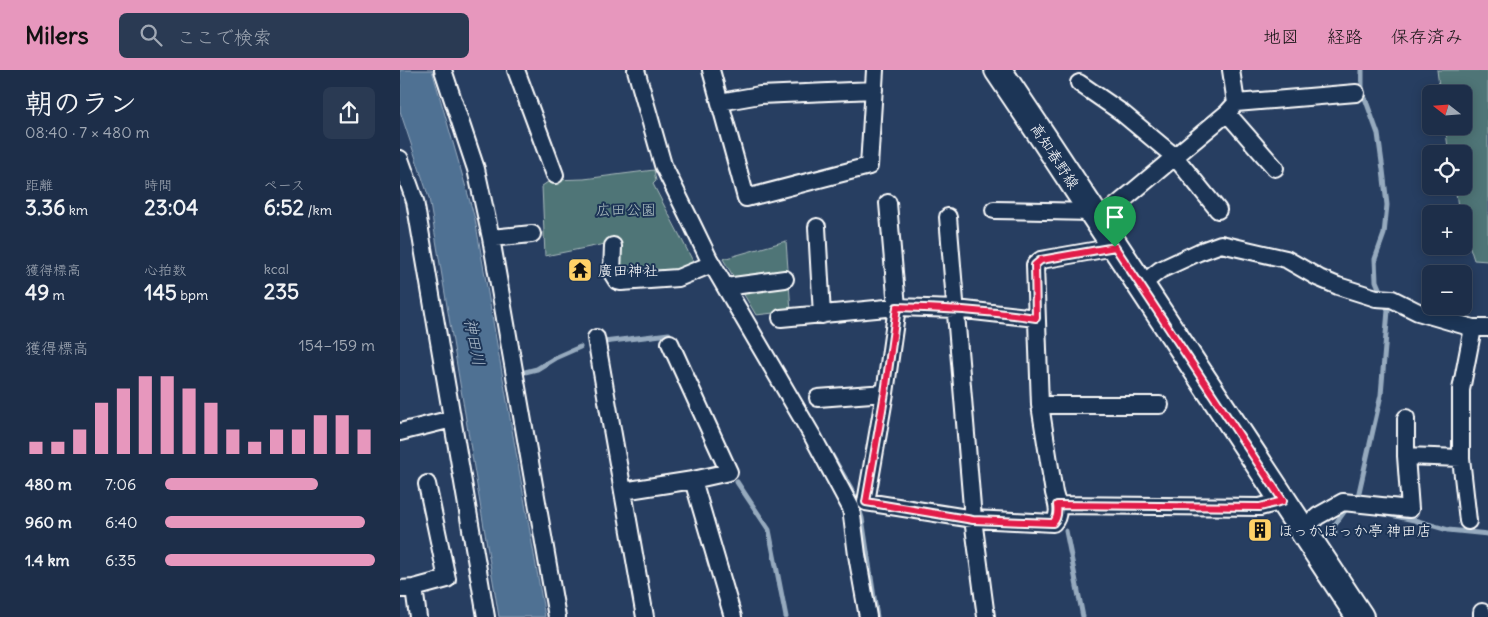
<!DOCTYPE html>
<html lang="ja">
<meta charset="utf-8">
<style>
:root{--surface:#1d2e49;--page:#2a3a53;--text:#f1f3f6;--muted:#a0a8b4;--line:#3b4a61;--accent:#e797bd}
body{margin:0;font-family:Delius,"Klee One",sans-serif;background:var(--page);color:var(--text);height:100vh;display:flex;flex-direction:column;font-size:19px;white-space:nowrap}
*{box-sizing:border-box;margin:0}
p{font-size:16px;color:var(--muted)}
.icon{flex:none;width:28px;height:28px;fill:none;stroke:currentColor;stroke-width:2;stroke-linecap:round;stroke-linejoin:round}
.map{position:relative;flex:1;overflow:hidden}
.side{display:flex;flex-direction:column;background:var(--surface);width:400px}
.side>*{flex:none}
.needle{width:32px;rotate:287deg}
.controls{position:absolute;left:1022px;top:15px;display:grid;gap:10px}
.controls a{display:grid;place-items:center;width:50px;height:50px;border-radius:8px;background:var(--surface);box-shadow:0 2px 12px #0003,0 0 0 1px var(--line);font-size:25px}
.pin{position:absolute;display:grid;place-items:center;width:42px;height:42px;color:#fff;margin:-51px -21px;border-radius:50% 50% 50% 0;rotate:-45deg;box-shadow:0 0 5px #0007}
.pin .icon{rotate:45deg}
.round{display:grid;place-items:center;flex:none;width:52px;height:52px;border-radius:8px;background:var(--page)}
.head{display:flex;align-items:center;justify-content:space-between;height:85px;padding:0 25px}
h1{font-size:28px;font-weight:700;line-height:38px}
.stats{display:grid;grid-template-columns:repeat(3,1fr);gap:8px;height:85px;padding:5px 25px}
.stats div{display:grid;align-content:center}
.stats b{font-size:21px;font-weight:700}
.stats small{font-size:14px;font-weight:400}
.stats p{font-size:14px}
.chart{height:140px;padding:10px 25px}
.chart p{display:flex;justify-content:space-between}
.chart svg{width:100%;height:90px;margin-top:5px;stroke:var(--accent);stroke-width:6}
ul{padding:0 25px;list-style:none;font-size:16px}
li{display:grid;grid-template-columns:80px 60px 1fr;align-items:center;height:38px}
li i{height:12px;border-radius:6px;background:var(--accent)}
header{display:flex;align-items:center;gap:30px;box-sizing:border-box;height:70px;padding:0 25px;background:var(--accent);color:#111}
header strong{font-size:24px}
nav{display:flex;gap:28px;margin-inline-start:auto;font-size:18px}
.search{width:350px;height:45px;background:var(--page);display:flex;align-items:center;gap:12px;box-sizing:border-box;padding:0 18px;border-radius:8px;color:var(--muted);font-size:19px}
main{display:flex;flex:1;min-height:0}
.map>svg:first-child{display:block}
.green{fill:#507577;stroke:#a8babb}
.water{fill:#507193;stroke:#96aabe}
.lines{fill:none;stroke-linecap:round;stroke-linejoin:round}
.stream{stroke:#96aabe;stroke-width:5}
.street-casing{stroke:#fff;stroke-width:20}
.primary-casing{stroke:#fff;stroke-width:30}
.street{stroke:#1d3557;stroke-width:16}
.primary{stroke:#1d3557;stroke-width:26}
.route-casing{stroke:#fff;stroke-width:10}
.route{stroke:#e11d48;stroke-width:6}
.labels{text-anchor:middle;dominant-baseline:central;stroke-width:4;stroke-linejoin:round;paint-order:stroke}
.street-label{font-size:15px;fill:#fff;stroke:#1d3557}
.park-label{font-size:15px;fill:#b0c1c2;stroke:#1d3557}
.poi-label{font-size:15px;fill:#fff;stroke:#1d3557;text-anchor:start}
.water-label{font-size:16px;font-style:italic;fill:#b0bfce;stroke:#1d3557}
</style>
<header>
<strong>Milers</strong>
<div class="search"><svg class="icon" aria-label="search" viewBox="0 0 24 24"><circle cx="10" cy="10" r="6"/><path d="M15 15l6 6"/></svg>ここで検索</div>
<nav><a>地図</a><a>経路</a><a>保存済み</a></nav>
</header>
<main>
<section class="side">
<div class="head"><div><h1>朝のラン</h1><p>08:40 · 7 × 480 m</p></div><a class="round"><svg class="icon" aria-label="share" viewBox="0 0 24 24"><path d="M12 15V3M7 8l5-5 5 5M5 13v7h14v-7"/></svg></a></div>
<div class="stats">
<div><p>距離</p><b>3.36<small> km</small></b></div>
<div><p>時間</p><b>23:04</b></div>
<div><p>ペース</p><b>6:52<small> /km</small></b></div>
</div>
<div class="stats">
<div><p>獲得標高</p><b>49<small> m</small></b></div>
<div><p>心拍数</p><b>145<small> bpm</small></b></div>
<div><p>kcal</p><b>235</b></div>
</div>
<div class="chart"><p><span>獲得標高</span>154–159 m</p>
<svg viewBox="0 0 160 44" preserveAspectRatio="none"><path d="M5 44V38M15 44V38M25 44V32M35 44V19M45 44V12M55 44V6M65 44V6M75 44V12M85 44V19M95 44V32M105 44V38M115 44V32M125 44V32M135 44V25M145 44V25M155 44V32"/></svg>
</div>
<ul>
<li><b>480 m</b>7:06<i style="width:73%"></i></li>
<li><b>960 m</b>6:40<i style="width:95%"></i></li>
<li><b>1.4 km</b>6:35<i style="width:100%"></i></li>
</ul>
</section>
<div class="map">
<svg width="1088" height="547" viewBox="0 0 1088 547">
<rect width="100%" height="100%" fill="#273e61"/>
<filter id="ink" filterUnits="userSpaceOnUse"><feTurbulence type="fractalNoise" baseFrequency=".02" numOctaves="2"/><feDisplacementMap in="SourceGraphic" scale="10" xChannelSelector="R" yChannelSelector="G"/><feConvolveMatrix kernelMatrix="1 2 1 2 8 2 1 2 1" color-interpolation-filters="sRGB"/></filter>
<g filter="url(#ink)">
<!-- green -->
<path class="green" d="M1037 0H1088V191L1074 190 1064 159V144H1059L1055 116H1064V84H1049L1045 56H1064V24H1040Z
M254 100 256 111 253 114 295 195 288 198 224 206 220 204 210 173 145 186 142 116 151 110 184 109Z
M386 171 391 241 356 245 323 189Z"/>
<!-- water -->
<path class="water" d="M0 0H32L75 149 145 547H99L29 128 0 41Z"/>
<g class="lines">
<!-- stream -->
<path class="stream" d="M204 272 269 264 270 267
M121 303 137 299 155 288 180 277
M427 377 451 418 456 429 462 448 477 547
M337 412 369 460 386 547
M957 431 981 325 988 240 976 211 975 189 984 164 987 135 983 100 978 64 962 20V0
M981 443 1014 450 1048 460 1088 464
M666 461 683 547
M935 463 934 456 946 439 949 438"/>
<defs>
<path id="street" d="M43 0 76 99 91 168 157 547
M116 0 155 105
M236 0 263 95 291 152 309 189 413 367 451 438 457 485 468 547
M311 0 346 128 469 96 475 0
M679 13 721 42 775 87 818 140
M320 32 360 25 474 20
M836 33 956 23
M827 43 875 98
M0 89 15 131 86 547
M488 133 497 237 485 323 466 432 573 449 653 453C661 445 657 433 654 423L640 335 635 195 641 190 715 177
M594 140 692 142
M548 147 573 449 586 547
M698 151 827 43 836 33 831 0
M417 157 422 245
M91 168 132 164
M213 176 212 203 217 211 221 212 278 208 312 194
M741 215 760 200 799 182 821 174 886 189 919 208 938 216 976 228 992 229 1018 242 1073 258H1088
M326 217 385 209
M381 248 497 237 556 239 636 248
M196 268 245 547
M418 328 485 323
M640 335H760
M1006 348V386L1061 388
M0 362 52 349
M293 410 333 547
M223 421 293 410 329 402 270 273
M657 435 860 437 883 431
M1068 451 1061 388V320L1073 258
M902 460 918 446 943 432 1010 439 1006 386
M14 518 18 547
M0 519 14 518 47 509 27 414
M1082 547V542"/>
<path id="primary" d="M598 0 643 67 960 547"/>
</defs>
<!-- street casing -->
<use href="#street" class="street-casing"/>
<!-- primary casing -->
<use href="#primary" class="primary-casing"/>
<!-- street -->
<use href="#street" class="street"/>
<!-- primary -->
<use href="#primary" class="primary"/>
</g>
</g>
<g class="lines" filter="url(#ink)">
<defs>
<path id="route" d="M715 177 883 431 860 437 657 435C658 442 658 448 653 453L573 450 466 432 485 323 497 237C544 238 589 241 636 248L635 195 641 190Z"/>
</defs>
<!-- route casing -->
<use href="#route" class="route-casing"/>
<!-- route -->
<use href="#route" class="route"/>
</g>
<!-- icons -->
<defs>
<symbol id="temple-square" viewBox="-11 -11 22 22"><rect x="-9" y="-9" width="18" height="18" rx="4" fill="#ffd166" stroke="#1d3557"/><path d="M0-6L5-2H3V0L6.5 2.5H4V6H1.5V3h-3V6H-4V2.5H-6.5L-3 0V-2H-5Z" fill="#111"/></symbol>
<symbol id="building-square" viewBox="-11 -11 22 22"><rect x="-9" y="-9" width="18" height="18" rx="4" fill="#ffd166" stroke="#1d3557"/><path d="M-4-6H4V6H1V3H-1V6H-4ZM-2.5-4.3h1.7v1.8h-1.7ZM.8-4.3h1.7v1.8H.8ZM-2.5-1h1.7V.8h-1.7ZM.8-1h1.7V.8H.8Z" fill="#111"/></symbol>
</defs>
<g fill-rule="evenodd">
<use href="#temple-square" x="166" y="186" width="28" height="28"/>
<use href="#building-square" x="846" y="446" width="28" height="28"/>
</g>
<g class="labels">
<!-- street labels -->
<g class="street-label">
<text transform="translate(655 86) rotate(57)">高知春野線</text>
</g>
<!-- park labels -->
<g class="park-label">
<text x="226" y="139">広田公園</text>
</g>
<!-- poi labels -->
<g class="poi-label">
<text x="198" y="200">廣田神社</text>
<text x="878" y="460">ほっかほっか亭 神田店</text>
</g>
<!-- water labels -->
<g class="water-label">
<text transform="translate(75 272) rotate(79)">神田川</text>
</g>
</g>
</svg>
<div class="controls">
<a><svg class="needle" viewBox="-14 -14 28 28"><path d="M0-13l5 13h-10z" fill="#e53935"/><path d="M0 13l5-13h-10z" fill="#a0a8b4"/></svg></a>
<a><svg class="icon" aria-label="locate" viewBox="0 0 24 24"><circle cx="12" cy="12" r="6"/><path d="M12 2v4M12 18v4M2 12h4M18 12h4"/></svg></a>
<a>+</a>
<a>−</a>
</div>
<div class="pin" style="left:715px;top:177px;background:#1e9e55"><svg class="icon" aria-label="arrive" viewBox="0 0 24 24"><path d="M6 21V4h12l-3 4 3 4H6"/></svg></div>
</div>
</main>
